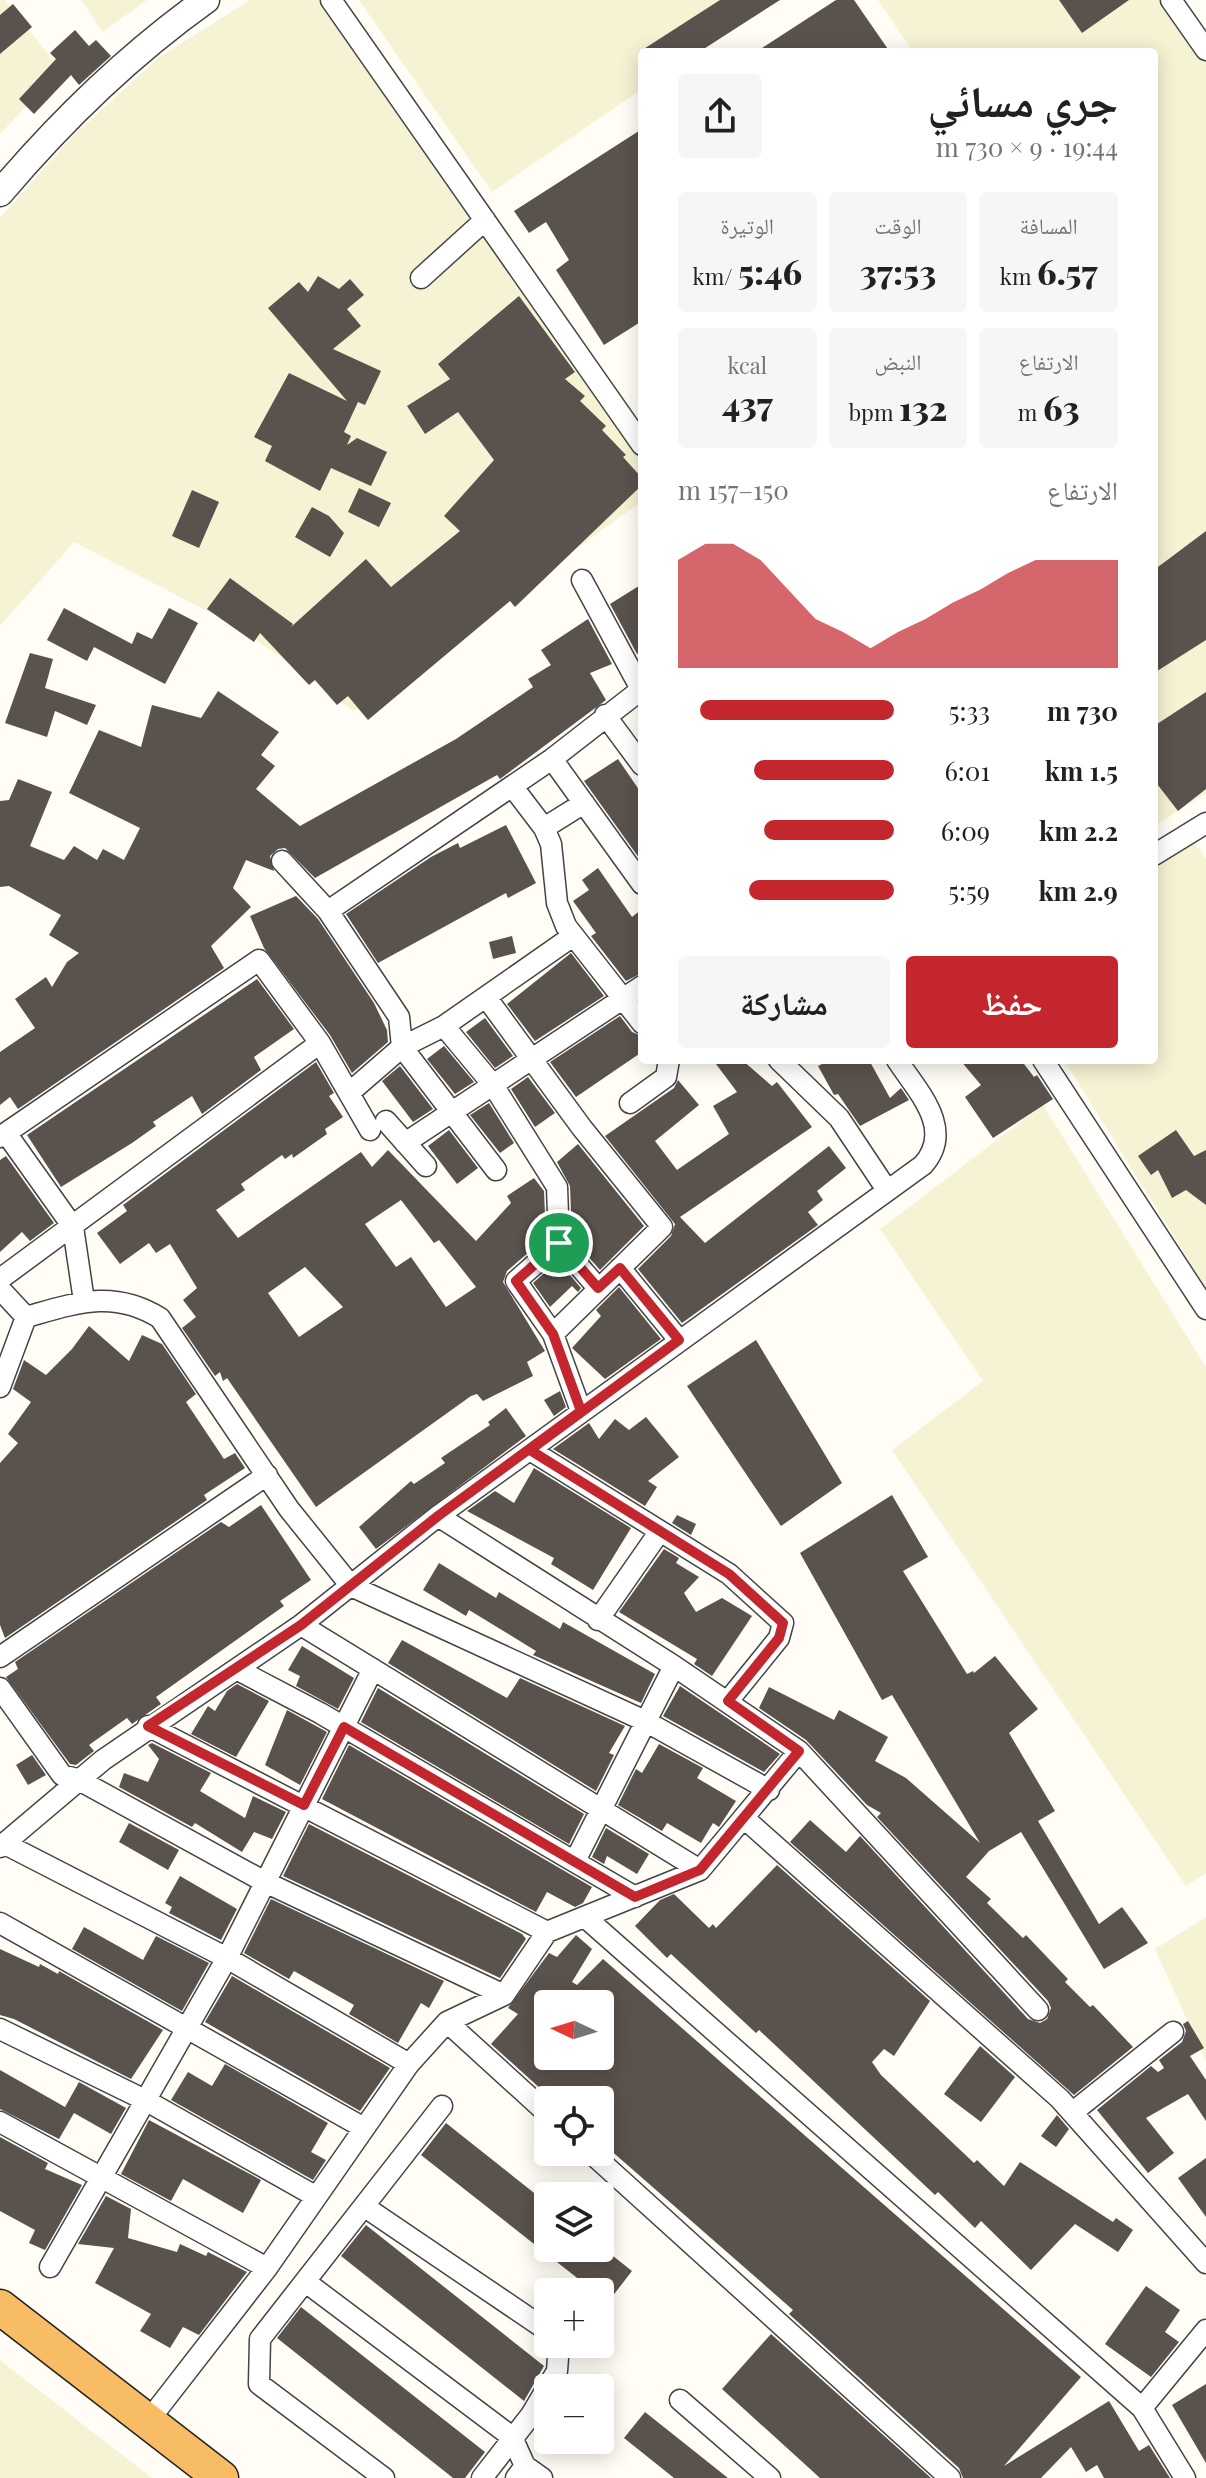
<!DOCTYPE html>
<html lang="ar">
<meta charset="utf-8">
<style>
:root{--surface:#fff;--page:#f6f6f6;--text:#202124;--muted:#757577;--accent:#c4262e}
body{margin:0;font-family:"Playfair Display","Noto Naskh Arabic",serif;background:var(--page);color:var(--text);direction:rtl;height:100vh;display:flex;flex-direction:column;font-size:30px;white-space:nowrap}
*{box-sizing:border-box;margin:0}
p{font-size:26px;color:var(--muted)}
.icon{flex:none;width:44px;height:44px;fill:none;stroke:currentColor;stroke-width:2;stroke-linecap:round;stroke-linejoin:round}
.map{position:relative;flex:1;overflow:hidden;direction:ltr}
.sheet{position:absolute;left:638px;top:48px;width:520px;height:1016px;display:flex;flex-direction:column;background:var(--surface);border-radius:8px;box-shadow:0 4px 20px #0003;direction:rtl}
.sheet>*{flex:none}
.needle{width:52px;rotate:274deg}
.buttons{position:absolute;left:534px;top:1990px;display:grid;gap:16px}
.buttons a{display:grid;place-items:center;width:80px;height:80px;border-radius:8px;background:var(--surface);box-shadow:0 4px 20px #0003;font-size:40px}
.pin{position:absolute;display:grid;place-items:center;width:68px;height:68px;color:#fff;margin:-34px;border:4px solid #fff;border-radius:50%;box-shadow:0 2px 8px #0007}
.round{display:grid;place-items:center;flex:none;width:84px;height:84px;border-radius:8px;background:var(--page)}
.headline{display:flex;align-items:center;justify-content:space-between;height:136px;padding:0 40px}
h1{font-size:44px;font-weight:800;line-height:60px}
.metrics{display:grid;grid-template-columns:repeat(3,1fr);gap:12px;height:136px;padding:8px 40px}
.metrics div{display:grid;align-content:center;border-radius:8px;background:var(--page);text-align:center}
.metrics b{font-size:34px;font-weight:800}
.metrics small{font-size:22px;font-weight:400}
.metrics p{font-size:22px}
.chart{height:224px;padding:16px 40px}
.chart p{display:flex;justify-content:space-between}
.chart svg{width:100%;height:144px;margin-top:8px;fill:var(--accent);opacity:.7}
.primary-button{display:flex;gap:16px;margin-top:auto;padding:16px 40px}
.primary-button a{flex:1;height:92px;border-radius:8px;background:var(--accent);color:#fff;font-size:32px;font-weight:800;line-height:92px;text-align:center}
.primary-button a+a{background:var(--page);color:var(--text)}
ul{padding:0 40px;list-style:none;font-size:26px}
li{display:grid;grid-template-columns:128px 96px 1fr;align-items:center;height:60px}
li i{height:20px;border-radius:10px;background:var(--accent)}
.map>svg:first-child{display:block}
.farmland{fill:#f6f3d4}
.building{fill:#5a524d;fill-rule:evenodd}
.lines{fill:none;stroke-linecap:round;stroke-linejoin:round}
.minor-casing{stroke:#444;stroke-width:23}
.tertiary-casing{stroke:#444;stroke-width:29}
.trunk-casing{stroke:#222;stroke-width:37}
.minor{stroke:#fff;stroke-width:20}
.tertiary{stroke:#fff;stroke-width:26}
.trunk{stroke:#f7bc64;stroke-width:34}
.route-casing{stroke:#fff;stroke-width:16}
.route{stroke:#c4262e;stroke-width:10}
</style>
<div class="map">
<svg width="1206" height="2478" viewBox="0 0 1206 2478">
<rect width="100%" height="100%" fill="#fffdf5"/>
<!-- farmland -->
<path class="farmland" d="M0 0H5L61 70 0 134Z
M81 0H147L103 32Z
M250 0H331L642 445V501L354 711 240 628 74 542 0 626V218L73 136 158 58Z
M359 0H771L642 52V89L492 192Z
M878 0H1185L1206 40V793L1154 826V52H913Z
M1188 833 1206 859V1288L1064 1060H1154V855Z
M1043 1105 1206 1367V1873L1186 1886 892 1450 983 1381 880 1229Z
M1206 1917V2062L1155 1949Z
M0 2360 152 2478H0Z"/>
<!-- building -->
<path class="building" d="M720 0H780L699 52H639Z
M836 0H854L890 52H756Z
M1059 0H1129L1082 33Z
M13 4 32 27 0 54V15Z
M75 30 89 46 96 40 111 56 79 85 71 75 34 114 19 99 56 59 50 53Z
M642 129V321L604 345 556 270 569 260 546 222 529 233 514 211Z
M318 276 339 289 350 279 364 295 347 309 361 326 333 349 381 371 365 405 358 402 344 432 351 436 347 445 357 438 387 452 371 486 331 468 320 491 265 461 272 446 254 437 289 373 347 401 268 308 299 282 308 292Z
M519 296 575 372 565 379 585 396 580 401 606 426 602 430 626 455 623 457 642 478V485L515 607 510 601 368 720 348 696 337 705 315 680 309 685 260 633 254 642 207 609 230 578 293 624 291 627 366 559 391 587 460 531 444 516 494 460 458 412 425 434 407 406 450 379 438 364Z
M359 488 391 503 379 527 348 512Z
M192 490 219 502 199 548 172 536Z
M312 507 329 516 344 533 330 557 295 537Z
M1206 531V640L1154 673V570Z
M642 584V651L637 654 610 604Z
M64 608 132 644 137 632 152 639 169 608 198 623 165 684 94 647 87 661 47 640Z
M588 619 612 664 590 673 606 700 500 779 497 775 315 878 285 848 278 849 270 856 274 871 246 860 233 888 251 907 211 946 224 968 18 1109 10 1097 0 1105V1052L35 1028 15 999 46 977 52 987 67 962 79 953 49 935 61 915 9 886 0 887V801L9 800 18 779 52 792 30 846 64 860 74 846 97 860 103 849 124 860 140 828 69 793 99 730 141 747 152 705 201 718 218 691 279 732 261 755 275 766 256 789 300 826 456 739 533 687 528 679 551 665 541 650Z
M30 653 53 659 45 688 96 705 87 725 55 711 47 737 5 723Z
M1206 692V789L1178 811 1154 780V726Z
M618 759 642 794V862L584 781Z
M506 825 536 883 508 898 506 893 378 963 346 914 431 857 458 843 460 848Z
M598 868 632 917 642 909V973L626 981 591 936 596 933 573 901 589 890 582 880Z
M296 896 318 919 374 1003 387 1030 388 1042 352 1073 330 1035 264 948 250 916Z
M512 936 516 953 493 959 489 942Z
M571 953 604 996 535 1041 507 1004Z
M257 979 294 1029 254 1057 261 1070 202 1114 192 1096 153 1122 156 1126 132 1143 61 1187 27 1135Z
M620 1016 632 1032 642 1036V1052L576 1097 550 1062Z
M485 1018 513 1056 495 1068 466 1032Z
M444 1046 474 1082 455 1094 427 1059Z
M713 1060H742L772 1086 777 1082 812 1127 680 1217 705 1243 829 1146 846 1168 817 1191 823 1200 808 1212 818 1225 682 1323 638 1269 671 1236 675 1224 605 1136 674 1088 678 1080 699 1105 655 1141 677 1170 729 1134 713 1106 737 1092Z
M830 1060H869L890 1098 901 1088 909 1100 860 1126 838 1094 834 1095 818 1066Z
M960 1060H1021L1034 1077 1037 1075 1053 1099 993 1138 965 1097 981 1085Z
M316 1062 334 1093 329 1096 343 1117 325 1129 327 1134 293 1158 292 1154 285 1159 282 1155 241 1184 245 1190 216 1210 238 1238 361 1152 372 1167 388 1150 476 1241 511 1203 507 1196 534 1178 544 1191 546 1237 507 1271 503 1282 545 1351 527 1362 533 1376 483 1401 477 1394 471 1396 316 1507 227 1378 223 1381 220 1372 215 1376 182 1328 196 1317 183 1300 197 1288 170 1244 156 1253 149 1243 120 1264 97 1233 127 1211 123 1205ZM401 1200 434 1243 439 1240 476 1287 446 1307 411 1257 396 1267 365 1224ZM305 1267 343 1307 299 1337 268 1293Z
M400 1066 433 1109 413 1122 382 1081Z
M528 1077 555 1113 535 1127 511 1089Z
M489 1103 514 1143 500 1153 470 1115Z
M449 1130 478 1168 457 1184 428 1146Z
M1176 1130 1194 1156 1206 1150V1205L1186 1190 1172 1198 1158 1170 1151 1175 1138 1156Z
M578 1144 644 1226 600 1270 572 1238 570 1186 557 1162Z
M6 1156 54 1223 30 1241 22 1232 0 1252V1160Z
M558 1261 581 1288 578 1292 572 1286 550 1307 533 1283Z
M619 1287 661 1339 605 1379 572 1348 601 1316 596 1310Z
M89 1326 129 1361 142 1335 162 1344 196 1394 186 1402 224 1459 235 1453 245 1468 204 1495 207 1500 5 1638 0 1625V1463L18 1443 8 1434 31 1402 13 1389 24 1360 46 1375 72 1349Z
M756 1340 842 1483 781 1526 687 1386Z
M560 1391 566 1407 554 1416 544 1400Z
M506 1408 526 1436 376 1549 359 1527 411 1481 414 1484 445 1463 441 1458 490 1425 488 1422Z
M646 1417 679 1457 648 1481 657 1487 645 1506 553 1449 589 1423 599 1439 615 1419 629 1430Z
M534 1468 631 1528 593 1590 551 1564 554 1558 467 1511 495 1491 514 1503Z
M892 1495 928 1557 903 1571 967 1674 973 1671 974 1673 995 1656 1038 1709 1009 1733 1055 1811 1038 1821 1099 1924 1122 1907 1148 1943 1104 1969 1021 1832 989 1851 966 1877 991 1899 987 1903 1023 1938 1026 1935 1068 1979 1065 1982 1090 2007 1093 2005 1133 2047 1074 2095 790 1842 810 1820 846 1852 860 1836 1028 2019 1040 2023 1047 2019 1051 2008 1048 2001 877 1817 881 1813 867 1805 806 1740 759 1708 769 1687 834 1720 839 1710 888 1737 875 1761 906 1778 980 1843 892 1695 882 1700 800 1553Z
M261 1505 311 1580 280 1601 284 1606 156 1697 161 1704 132 1724 127 1718 89 1745 94 1751 76 1765 70 1764 6 1677 18 1669 15 1662 221 1522 229 1527Z
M677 1515 696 1524 691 1535 672 1523Z
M664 1549 679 1558 676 1563 699 1577 684 1593 696 1612 722 1598 752 1616 712 1676 694 1664 697 1659 619 1612Z
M439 1563 496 1598 499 1592 560 1629 563 1622 655 1674 641 1703 533 1655 536 1651 469 1610 466 1616 423 1590Z
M402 1640 507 1698 520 1678 625 1726 609 1753 614 1755 596 1791 388 1663Z
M302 1646 354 1678 338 1709 296 1686 300 1676 288 1670Z
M237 1684 269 1701 236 1757 191 1734 208 1706 215 1711 227 1691Z
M680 1686 780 1754 764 1772 663 1716Z
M378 1688 584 1814 569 1844 361 1722Z
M287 1710 327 1732 300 1785 265 1765Z
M152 1743 211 1773 200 1791 245 1818 253 1796 286 1812 272 1839 254 1832 242 1852 195 1823 192 1827 119 1787 124 1773 148 1782 159 1759 148 1745Z
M659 1744 703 1768 697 1778 736 1801 719 1827 713 1823 701 1843 667 1823 662 1831 618 1805 636 1769 642 1773Z
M349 1745 592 1887 583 1903 575 1907 547 1892 536 1912 322 1799Z
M32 1755 46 1775 28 1785 16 1765Z
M129 1823 179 1850 168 1870 119 1842Z
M309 1824 522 1934 526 1939 500 1978 283 1876Z
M606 1828 649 1854 637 1874 607 1856 604 1864 592 1857Z
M777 1865 930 2001 894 2056 884 2049 872 2062 881 2075 974 2163 977 2160 1004 2186 1020 2162 1113 2222 1116 2218 1133 2230 1118 2252 1075 2224 1031 2270 981 2221 975 2228 938 2192 935 2195 759 2030 756 2033 671 1954 667 1958 635 1926 660 1900 674 1894 709 1928 713 1924 716 1928Z
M180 1876 237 1909 221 1940 169 1913 172 1907 165 1903Z
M271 1899 444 1981 429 2008 421 2003 398 2043 349 2014 354 2005 294 1971 289 1979 244 1953Z
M84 1927 143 1960 156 1936 209 1963 182 2011 72 1949Z
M576 1935 592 1949 572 1982 577 1985 603 1959 1081 2377 1004 2466 1109 2401 1139 2451 1149 2445 1170 2478H1104L1097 2465 1086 2472 1071 2447 1041 2478H963L959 2468 789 2314 793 2310 600 2141V2100H553L491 2044 518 2014 508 2008 549 1953 557 1957ZM548 2004H600V2056H548Z
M0 1949 39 1967 40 1964 58 1974 59 1971 163 2030 131 2079 14 2019 0 2015Z
M232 1976 390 2068 360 2111 205 2022Z
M1188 2021 1204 2048 1190 2056 1206 2080V2121L1188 2094 1146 2118 1174 2153 1148 2173 1097 2110 1151 2066 1158 2072 1164 2068 1159 2060 1182 2042 1186 2031 1183 2024Z
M980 2046 1015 2077 981 2122 944 2094Z
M225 2064 328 2123 311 2152 326 2160 313 2180 171 2100 188 2072 212 2086Z
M0 2070 65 2107 79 2082 126 2108 111 2134 74 2113 59 2139 0 2109Z
M1057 2115 1069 2129 1056 2147 1041 2136Z
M149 2120 261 2180 243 2213 183 2179 171 2201 121 2174Z
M446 2123 548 2204V2248H603L632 2271 608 2302 600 2292H595L421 2155Z
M0 2137 48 2163 45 2169 82 2185 45 2250 29 2243 35 2230 0 2211Z
M1206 2158V2217L1178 2178Z
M106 2196 131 2209 128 2238 177 2252 180 2244 206 2256 208 2252 247 2272 199 2335 183 2327 170 2348 140 2331 151 2314 95 2283 114 2248 78 2244Z
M366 2225 544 2366 524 2401 341 2256Z
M1146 2286 1180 2310 1165 2332 1179 2342 1151 2377 1105 2344Z
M301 2307 485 2452 465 2478H453L277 2338Z
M771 2334 931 2478H820L722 2389Z
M1206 2384V2463L1172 2405Z
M645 2412 728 2478H674L624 2438Z"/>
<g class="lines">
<defs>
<path id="minor" d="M331 0 642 445
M1171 0 1206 50
M421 278 485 220
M582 580 642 691
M605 715 642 765
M552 759 642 884
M512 786 544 828 551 844 557 903 566 926 642 1023
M544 828 584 803
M1154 855 1206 823
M282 861 328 911 399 1017 402 1047 496 1170
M328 911 552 759 642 689
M486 997 582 1128 662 1227 553 1334
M444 1026 493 1085 557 1187 559 1243 598 1288
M779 1060 839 1118 887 1190
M1043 1060 1206 1309
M349 1093 402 1047 444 1026 573 936
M630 1103 666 1077 669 1060
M386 1121 426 1166
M6 1133 73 1227 84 1301
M0 1137 259 960 320 1043
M405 1143 642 986
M559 1243 516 1281 553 1334 581 1411
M620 1268 679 1340
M0 1279 320 1043 370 1130
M0 1289 26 1317
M0 1387 26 1317C76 1303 113 1289 160 1318L289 1509 351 1586 645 1721 769 1790
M530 1450 729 1574 783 1623 779 1638 728 1701
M438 1516 674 1666 799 1751
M598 1620 660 1531
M301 1625 700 1870
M0 1657 267 1475
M238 1670 320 1713 635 1897
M0 1688 62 1775 77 1779 265 1882 504 1995
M148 1726 547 1932
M745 1819 1060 2099 1206 2263
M5 1844 227 1958 409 2064
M0 1847 103 1760 301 1625 438 1516 923 1165C955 1129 918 1092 897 1060
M575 1861 674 1666
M586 1918 1142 2408 1185 2478
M0 1923 364 2128
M447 2022 548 2114
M0 2029 145 2100 315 2196
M1073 2112 1173 2032
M0 2122 267 2268
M590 2152 950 2478
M365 2207 548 2331
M50 2267 227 1958 373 1669
M307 2283 512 2437 525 2466
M680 2400 770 2478
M1142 2408 1206 2330
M149 2420 267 2268 409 2064 447 2022 504 1995 547 1932 700 1870 799 1751 1038 2010
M384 2478 259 2384 260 2339 442 2106
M482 2478 531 2415 557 2371 559 2344
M516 2478 525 2466 542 2478"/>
<path id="tertiary" d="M0 193C61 121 129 55 206 0"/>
<path id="trunk" d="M0 2307 221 2478"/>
</defs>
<!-- minor casing -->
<use href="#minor" class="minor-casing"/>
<!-- tertiary casing -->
<use href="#tertiary" class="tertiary-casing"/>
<!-- trunk casing -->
<use href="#trunk" class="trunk-casing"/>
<!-- minor -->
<use href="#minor" class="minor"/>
<!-- tertiary -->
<use href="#tertiary" class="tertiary"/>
<!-- trunk -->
<use href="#trunk" class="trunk"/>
</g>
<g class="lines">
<defs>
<path id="route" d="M559 1243 516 1281 553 1334 581 1411 438 1516 301 1625 148 1726 304 1805 344 1727 635 1897 700 1870 799 1751 728 1701 779 1638 783 1623 729 1574 530 1450 679 1340 620 1268 598 1288 559 1243"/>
</defs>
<!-- route casing -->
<use href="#route" class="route-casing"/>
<!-- route -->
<use href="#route" class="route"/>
</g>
</svg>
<div class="buttons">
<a><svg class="needle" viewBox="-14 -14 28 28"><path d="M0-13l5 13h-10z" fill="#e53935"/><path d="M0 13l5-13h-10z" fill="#757577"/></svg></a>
<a><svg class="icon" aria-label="locate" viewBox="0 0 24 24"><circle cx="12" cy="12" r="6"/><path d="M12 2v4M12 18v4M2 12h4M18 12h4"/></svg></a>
<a><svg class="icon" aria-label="layers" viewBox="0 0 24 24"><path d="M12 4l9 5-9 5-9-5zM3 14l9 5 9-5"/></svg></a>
<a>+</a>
<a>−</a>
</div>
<div class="pin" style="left:559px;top:1243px;background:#1e9e55"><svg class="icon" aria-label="arrive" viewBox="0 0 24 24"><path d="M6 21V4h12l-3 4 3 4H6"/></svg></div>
<section class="sheet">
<div class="headline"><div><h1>جري مسائي</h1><p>19:44 · 9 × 730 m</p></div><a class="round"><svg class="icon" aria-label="share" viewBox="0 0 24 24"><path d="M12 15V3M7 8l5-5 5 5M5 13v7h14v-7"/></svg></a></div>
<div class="metrics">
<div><p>المسافة</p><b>6.57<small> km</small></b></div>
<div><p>الوقت</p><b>37:53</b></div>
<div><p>الوتيرة</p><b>5:46<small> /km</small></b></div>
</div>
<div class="metrics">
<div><p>الارتفاع</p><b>63<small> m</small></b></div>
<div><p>النبض</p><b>132<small> bpm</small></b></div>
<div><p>kcal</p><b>437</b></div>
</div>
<div class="chart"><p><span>الارتفاع</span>150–157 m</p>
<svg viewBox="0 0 160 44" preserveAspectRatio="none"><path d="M0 44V11L10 6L20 6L30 11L40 20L50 29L60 33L70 38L80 33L90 29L100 24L110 20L120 15L130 11L140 11L150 11L160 11V44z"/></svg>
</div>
<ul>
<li><b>730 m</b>5:33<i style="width:90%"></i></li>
<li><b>1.5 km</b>6:01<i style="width:65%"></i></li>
<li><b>2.2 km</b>6:09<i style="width:60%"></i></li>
<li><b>2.9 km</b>5:59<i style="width:67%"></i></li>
</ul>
<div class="primary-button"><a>حفظ</a><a>مشاركة</a></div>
</section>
</div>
